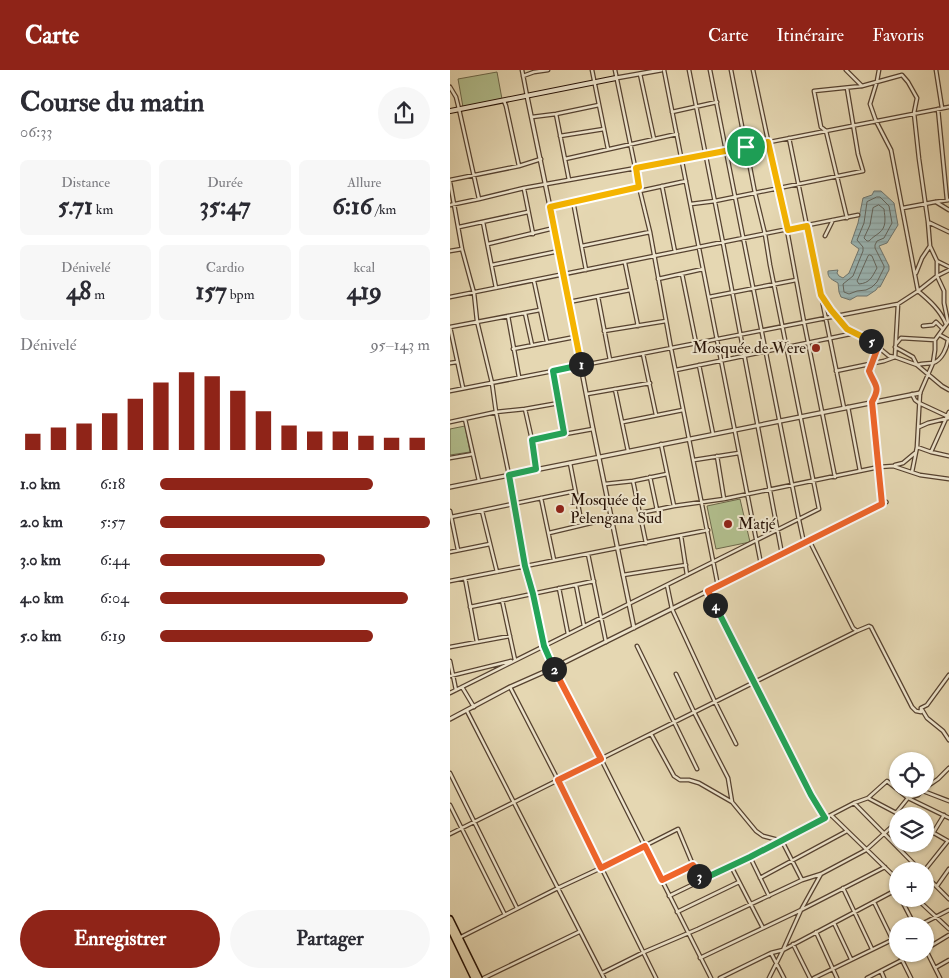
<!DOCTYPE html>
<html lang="fr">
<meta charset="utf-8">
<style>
:root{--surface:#fff;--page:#f7f7f7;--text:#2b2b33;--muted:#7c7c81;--accent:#8f2418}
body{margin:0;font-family:"IM FELL Double Pica",serif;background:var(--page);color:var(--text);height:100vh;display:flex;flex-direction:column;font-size:19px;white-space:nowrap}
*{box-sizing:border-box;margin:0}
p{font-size:16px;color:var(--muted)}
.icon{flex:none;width:28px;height:28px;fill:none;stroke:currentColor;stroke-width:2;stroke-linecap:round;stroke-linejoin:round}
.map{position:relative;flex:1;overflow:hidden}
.drawer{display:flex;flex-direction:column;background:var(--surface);width:450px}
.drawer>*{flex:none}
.fabs{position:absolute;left:439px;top:682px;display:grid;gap:10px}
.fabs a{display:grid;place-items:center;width:45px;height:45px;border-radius:50%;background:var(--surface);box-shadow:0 1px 4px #0004;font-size:25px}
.pin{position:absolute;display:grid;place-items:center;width:42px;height:42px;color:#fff;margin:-21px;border:2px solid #fff;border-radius:50%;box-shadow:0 1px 5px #0007}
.km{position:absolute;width:25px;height:25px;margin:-12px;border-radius:50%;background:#222;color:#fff;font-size:14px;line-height:25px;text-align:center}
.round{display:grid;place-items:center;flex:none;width:52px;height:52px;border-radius:26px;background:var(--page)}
.headline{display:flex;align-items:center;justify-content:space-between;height:85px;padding:0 20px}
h1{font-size:28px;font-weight:700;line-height:38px}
.metrics{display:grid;grid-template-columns:repeat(3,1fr);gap:8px;height:85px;padding:5px 20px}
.metrics div{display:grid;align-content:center;border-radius:8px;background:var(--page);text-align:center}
.metrics b{font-size:25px;font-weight:700}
.metrics small{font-size:14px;font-weight:400}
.metrics p{font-size:14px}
.chart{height:140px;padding:10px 20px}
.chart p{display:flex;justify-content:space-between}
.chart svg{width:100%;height:90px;margin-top:5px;stroke:var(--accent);stroke-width:6}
.primary-button{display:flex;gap:10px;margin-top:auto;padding:10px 20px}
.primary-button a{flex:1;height:58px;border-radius:30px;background:var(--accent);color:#fff;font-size:20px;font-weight:700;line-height:58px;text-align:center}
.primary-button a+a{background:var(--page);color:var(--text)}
ul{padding:0 20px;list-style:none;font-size:16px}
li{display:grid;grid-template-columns:80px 60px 1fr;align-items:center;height:38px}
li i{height:12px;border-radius:6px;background:var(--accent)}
header{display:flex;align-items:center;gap:30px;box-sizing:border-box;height:70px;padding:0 25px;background:var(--accent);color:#fff}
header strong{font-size:24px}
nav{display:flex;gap:28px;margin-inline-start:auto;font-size:18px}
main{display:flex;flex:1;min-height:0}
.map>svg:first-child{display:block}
.park{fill:#b2bf8e;stroke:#6c684a}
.water{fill:url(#water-rules);stroke:#6c7570}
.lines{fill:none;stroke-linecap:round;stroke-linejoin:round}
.shore{stroke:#60645e;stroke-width:1}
.minor-casing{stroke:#564230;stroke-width:5}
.tertiary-casing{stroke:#564230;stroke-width:5.5}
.secondary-casing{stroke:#261105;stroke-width:6}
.trunk-casing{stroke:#261105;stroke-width:8}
.minor{stroke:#eee5cd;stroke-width:2.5}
.tertiary{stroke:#eee5cd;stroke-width:3}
.secondary{stroke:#eee5cd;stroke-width:4}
.trunk{stroke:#e5d7b2;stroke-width:5}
.split-1-casing{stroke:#fff;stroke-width:10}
.split-2-casing{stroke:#fff;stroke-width:10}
.split-3-casing{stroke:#fff;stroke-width:10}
.split-4-casing{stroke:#fff;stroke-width:10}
.split-5-casing{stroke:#fff;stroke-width:10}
.split-6-casing{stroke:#fff;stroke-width:10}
.split-1{stroke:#f5b400;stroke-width:6}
.split-2{stroke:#22a559;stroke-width:6}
.split-3{stroke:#f0652b;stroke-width:6}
.split-4{stroke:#22a559;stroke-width:6}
.split-5{stroke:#f0652b;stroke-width:6}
.split-6{stroke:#f5b400;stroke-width:6}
.poi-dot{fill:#8f2418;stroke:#eee5cd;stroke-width:2}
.labels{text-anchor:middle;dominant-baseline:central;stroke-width:4;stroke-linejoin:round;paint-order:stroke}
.poi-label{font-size:16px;fill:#261105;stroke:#eee5cd;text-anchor:start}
</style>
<header>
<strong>Carte</strong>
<nav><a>Carte</a><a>Itinéraire</a><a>Favoris</a></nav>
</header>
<main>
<section class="drawer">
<div class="headline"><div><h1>Course du matin</h1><p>06:33</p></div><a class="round"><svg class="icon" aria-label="share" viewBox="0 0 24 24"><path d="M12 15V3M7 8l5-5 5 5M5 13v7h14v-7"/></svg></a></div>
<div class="metrics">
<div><p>Distance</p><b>5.71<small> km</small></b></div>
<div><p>Durée</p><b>35:47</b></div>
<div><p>Allure</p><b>6:16<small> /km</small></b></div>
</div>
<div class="metrics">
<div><p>Dénivelé</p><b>48<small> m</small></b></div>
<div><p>Cardio</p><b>157<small> bpm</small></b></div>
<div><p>kcal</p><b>419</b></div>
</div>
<div class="chart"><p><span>Dénivelé</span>95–143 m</p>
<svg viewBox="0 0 160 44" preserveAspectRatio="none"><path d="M5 44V36M15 44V33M25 44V31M35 44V26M45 44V19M55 44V11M65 44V6M75 44V8M85 44V15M95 44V25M105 44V32M115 44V35M125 44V35M135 44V37M145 44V38M155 44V38"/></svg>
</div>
<ul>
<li><b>1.0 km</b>6:18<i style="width:79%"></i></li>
<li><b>2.0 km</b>5:57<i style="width:100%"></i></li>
<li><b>3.0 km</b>6:44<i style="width:61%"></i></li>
<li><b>4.0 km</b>6:04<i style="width:92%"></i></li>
<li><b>5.0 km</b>6:19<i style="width:79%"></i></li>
</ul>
<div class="primary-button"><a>Enregistrer</a><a>Partager</a></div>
</section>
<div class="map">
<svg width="499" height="908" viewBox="0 0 499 908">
<defs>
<pattern id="water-rules" width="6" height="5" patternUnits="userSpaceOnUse" patternTransform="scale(1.25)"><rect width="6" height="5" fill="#9ab7b7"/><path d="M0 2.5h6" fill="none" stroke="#859c9c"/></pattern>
</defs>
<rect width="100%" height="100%" fill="#e5d7b2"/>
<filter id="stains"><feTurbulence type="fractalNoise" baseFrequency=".004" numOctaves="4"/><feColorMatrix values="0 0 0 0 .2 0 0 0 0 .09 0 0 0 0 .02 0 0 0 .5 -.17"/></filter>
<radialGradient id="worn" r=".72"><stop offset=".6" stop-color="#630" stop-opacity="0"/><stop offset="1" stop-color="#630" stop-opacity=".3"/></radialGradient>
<!-- park -->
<path class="park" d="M47 2 52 29 13 37 8 9Z
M15 356 20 382 0 385V359Z
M290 429 300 472 266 479 257 436Z"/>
<!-- water -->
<path class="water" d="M424 121H431L444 133 448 155 437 173 429 176 439 196V200L430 217H428L426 220 417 226H407L400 230 391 227 389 222 388 213C383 210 377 208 378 201L388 200 387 203 389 206 393 208 399 203 409 179 401 173C403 166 406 160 408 153 410 145 411 136 413 128L422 125Z"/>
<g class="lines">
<!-- shore -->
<path class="shore" d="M427 127H430L439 136 442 153 434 168 427 171 425 175V178L434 196V198L427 212 422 217 416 220 407 221 399 224 394 222 393 214 403 206 413 181V177L407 170 414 153 417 132Z
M429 135 434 139C435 148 437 157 429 163 425 166 423 167 419 171H417L414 168 420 155 423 138Z
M420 185 422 186 427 198C422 207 420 213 409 214L407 211 418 186Z"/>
<defs>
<path id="minor" d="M72 0 77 26
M142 0 158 79
M165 0 190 121 200 162 221 278 268 516
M214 0 311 494
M239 0 273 173 332 484
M260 0 349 450 354 473
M303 0 337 160 354 252 385 407
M396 0 412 16
M429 0 427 11 420 34 426 51 441 80 468 221C480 231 490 240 496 254
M486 0 492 38
M190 4 204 69
M73 6 84 2 98 0
M0 17 6 27 9 39 29 129
M54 31 56 36 69 96
M488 39 497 130
M222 42 267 32
M106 44 119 110
M82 47 106 44 149 35
M110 66 154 59
M339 68 394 338
M115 89 227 64
M0 110 69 96 91 89
M0 112 12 179 24 223 27 251 42 313 46 342 59 405 75 497 83 524 94 576 103 598 151 689 261 908
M212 116 225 182
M74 119 83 164
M190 121 236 111
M123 131 136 200
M486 132 499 140
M241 134 265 131 413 101 408 84 397 18
M0 135 29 129 74 118 186 98 499 37
M100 137 189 117
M453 138 485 132 499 130
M397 148 376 61 371 57 364 21 412 16 452 5 458 12 467 28 464 43 469 89 478 152 480 176 487 191V206L494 221V233L498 252 485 270V280L483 293 470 323 467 377 462 402
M33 152 46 218
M478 152 499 162
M9 157 78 142
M375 166 383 150
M38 174 104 158
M132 176 200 162
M0 181 12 179
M487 191 499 197
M175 193 188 256
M42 195 109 181
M466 203 472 188 480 176
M232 204 246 273
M208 209 253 199
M84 211 97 272
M371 226 381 240 397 259 417 268 439 286 445 287 448 234
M0 227 408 145
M148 227 160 290
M259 227 346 210
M119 232 180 220
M75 243 82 275
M58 246 69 307
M473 256 483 255 486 252 493 259
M0 257 90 240
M0 257 13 318
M154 261 216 251
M490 265 499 270
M446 274 451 268 485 270
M428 277 419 301C425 317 431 316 422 332L432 434
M445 277 463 287 467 295C474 293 477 294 483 293 492 290 497 278 498 270
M63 279 125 267
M193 284 206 345
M0 293 7 292
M249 295 263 364
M226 300 405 263
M103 301 114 363
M386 301 434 291 445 287 467 295 492 316 499 320
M165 319 178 381
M0 321 448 234 468 221 487 206 499 200
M137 324 200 313
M462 324 465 330 469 333 499 347
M398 337 410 401
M75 339 82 370 86 399
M15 349 29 411
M0 352 46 342 75 339 109 333
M173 352 233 340
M469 357 478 353 499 348
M82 370 143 359
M211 374 224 436
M467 377 481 382 499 386
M481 382 499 342
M267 386 274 429
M0 388 23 384
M244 390 289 383
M120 393 132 455
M445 395 453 393 465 383
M200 407 207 440
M183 411 196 473
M155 414 183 411 217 404
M91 428 104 490
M0 441 8 480
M32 441 47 502
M190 443 224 436 274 429 429 397 443 396 470 405 499 409
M1 447 125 421
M99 463 162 448
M231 466 237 505
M359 470 403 558 407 561 419 556 421 557 462 637 466 641 471 642V638L477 635 499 605
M0 482 40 474
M138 484 156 572
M173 505 236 495
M15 508 27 572
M0 511 258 460
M126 515 134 556
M217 515 222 539 265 632 286 674
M109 518 118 564
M258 521 361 725 375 748
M52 530 65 590
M20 537 144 511
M187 576 247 699
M0 577 60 566
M0 591 6 620
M226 604 244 642 278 708 282 732
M0 606 61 591
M12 617 24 637
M60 617 108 710 206 908
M0 623 369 439 320 195 315 164 305 123 281 0
M471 638 477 648 493 661 499 670
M17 641 154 908
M201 664 224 706 230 710H239L249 713 282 732 306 761 313 766 332 771 352 810
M0 703 67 838
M475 718 488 709 499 698
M473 721 499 731
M418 728 452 746
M404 733 471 801
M0 735 55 845
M446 743 458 728 468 725 474 719
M381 745 448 810
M475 758 498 771
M483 763 494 745
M0 764 407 561
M300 787 319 826
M281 796 313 858
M474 801 498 771
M475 805 499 829
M310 808 397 761
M212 811 243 795
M487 816 499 799
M393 818 422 879
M219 826 300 787 404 733 418 728 437 711 458 728 499 748
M451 829 465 856
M467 829 499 859
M424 832 448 881
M454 835 457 829
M227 842 289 812
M384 853 401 889
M468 856 499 840
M366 862 387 908
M9 868 108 818 151 798 228 759 243 795 251 810
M343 874 360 908
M475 878 490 908
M476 879 499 865
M321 883 334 908
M449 884 461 908
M250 888 351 840 435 797
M485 898 499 890
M431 901 434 908
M152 903 194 882 248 859 352 810 371 804 416 780 448 751
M34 908 129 862
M270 908 321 883 333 880 448 819
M319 908 333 880 351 840 371 804
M364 908 448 867
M417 908 452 890"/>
<path id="tertiary" d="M166 8 211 0
M77 26 100 137 143 359 184 558
M0 417 470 323
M0 649 60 617 103 598 436 432"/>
<path id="secondary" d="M0 41 166 8"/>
<path id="trunk" d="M0 849 29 908
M0 858 24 908"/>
</defs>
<!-- minor casing -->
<use href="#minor" class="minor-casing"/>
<!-- tertiary casing -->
<use href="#tertiary" class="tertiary-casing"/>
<!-- secondary casing -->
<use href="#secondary" class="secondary-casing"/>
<!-- trunk casing -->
<use href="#trunk" class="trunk-casing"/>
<!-- minor -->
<use href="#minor" class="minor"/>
<!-- tertiary -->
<use href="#tertiary" class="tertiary"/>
<!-- secondary -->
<use href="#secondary" class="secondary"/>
<!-- trunk -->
<use href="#trunk" class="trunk"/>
</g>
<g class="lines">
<defs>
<path id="split-1" d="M131 294 100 137 189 117 186 98 296 77"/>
<path id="split-2" d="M104 599 94 576 83 524 75 496 59 405 86 399 82 370 114 363 103 301 131 295V294"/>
<path id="split-3" d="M104 599 151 689 108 710 151 798 195 776 212 810 243 795 249 806"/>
<path id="split-4" d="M249 806 251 810 300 787 375 748 361 725 265 535"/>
<path id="split-5" d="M265 535 258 521 432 434 422 332C431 316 425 316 419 301L428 277 421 271"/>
<path id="split-6" d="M296 77 318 72 338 160 357 156 371 225 381 240 397 259 421 271"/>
</defs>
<!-- split-1 casing -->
<use href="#split-1" class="split-1-casing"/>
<!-- split-2 casing -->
<use href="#split-2" class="split-2-casing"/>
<!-- split-3 casing -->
<use href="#split-3" class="split-3-casing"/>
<!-- split-4 casing -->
<use href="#split-4" class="split-4-casing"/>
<!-- split-5 casing -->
<use href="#split-5" class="split-5-casing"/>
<!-- split-6 casing -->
<use href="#split-6" class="split-6-casing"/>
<!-- split-1 -->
<use href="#split-1" class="split-1"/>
<!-- split-2 -->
<use href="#split-2" class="split-2"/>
<!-- split-3 -->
<use href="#split-3" class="split-3"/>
<!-- split-4 -->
<use href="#split-4" class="split-4"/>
<!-- split-5 -->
<use href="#split-5" class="split-5"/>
<!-- split-6 -->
<use href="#split-6" class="split-6"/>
</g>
<!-- markers -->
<g class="poi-dot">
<circle cx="366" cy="278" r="5"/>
<circle cx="110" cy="439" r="5"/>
<circle cx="278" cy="454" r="5"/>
</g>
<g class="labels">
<!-- poi labels -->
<g class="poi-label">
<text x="356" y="278" text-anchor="end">Mosquée de Were</text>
<text x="120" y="430">Mosquée de<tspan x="120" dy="18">Pelengana Sud</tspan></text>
<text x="288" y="454">Matjé</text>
</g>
</g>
<rect width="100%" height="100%" filter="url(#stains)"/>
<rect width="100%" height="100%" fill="url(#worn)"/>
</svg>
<div class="fabs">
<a><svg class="icon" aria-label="locate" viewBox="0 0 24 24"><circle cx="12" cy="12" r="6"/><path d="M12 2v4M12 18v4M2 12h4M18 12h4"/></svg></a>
<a><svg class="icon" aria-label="layers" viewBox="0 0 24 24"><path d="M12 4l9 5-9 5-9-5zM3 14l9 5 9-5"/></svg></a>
<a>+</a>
<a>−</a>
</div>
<div class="pin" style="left:296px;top:77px;background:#1e9e55"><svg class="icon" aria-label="arrive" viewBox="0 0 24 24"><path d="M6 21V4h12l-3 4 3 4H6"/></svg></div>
<b class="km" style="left:131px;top:294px">1</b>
<b class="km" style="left:104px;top:599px">2</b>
<b class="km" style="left:249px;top:806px">3</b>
<b class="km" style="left:265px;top:535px">4</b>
<b class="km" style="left:421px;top:271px">5</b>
</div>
</main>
